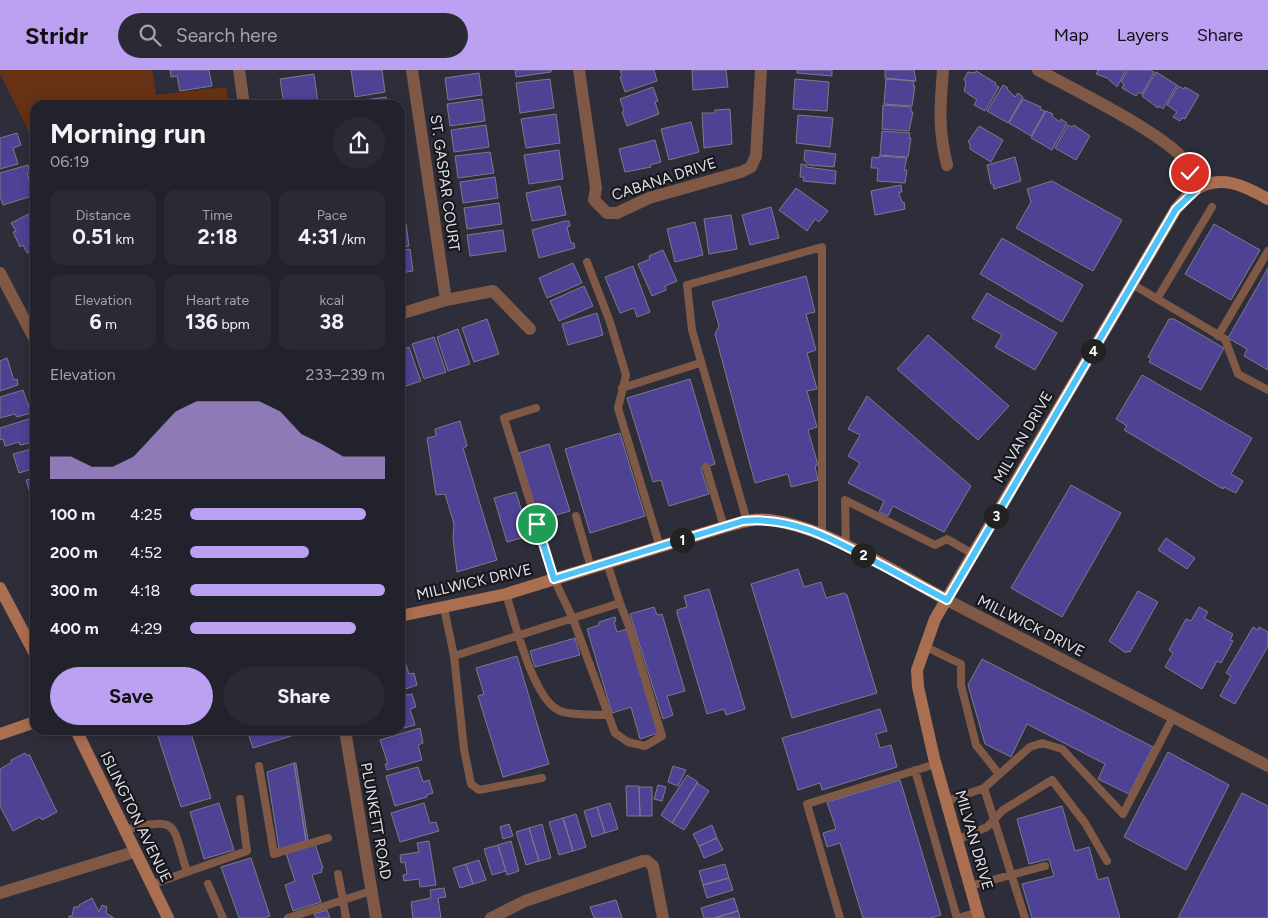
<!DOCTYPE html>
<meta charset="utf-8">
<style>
:root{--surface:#22222c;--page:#2a2a34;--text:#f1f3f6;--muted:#a2a4a9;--line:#3f3f48;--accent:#bca0f2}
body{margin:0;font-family:Figtree,sans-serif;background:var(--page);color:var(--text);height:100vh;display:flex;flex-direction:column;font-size:19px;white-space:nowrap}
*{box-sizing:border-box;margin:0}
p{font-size:16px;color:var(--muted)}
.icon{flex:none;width:28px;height:28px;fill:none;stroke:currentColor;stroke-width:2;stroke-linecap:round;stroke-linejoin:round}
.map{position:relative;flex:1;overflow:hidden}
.drawer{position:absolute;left:30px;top:30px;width:375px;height:635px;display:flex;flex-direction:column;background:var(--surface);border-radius:15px;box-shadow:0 2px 12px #0003,0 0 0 1px var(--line)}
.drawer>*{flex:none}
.pin{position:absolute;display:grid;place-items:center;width:42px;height:42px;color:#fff;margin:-21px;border:2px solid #fff;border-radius:50%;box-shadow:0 1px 5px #0007}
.km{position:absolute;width:25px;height:25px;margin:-12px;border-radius:50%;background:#222;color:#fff;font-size:14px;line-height:25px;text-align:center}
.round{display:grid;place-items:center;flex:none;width:52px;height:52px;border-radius:26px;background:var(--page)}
.summary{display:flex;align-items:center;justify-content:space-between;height:85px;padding:0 20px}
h1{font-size:28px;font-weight:700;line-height:38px}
.stats{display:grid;grid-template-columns:repeat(3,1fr);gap:8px;height:85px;padding:5px 20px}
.stats div{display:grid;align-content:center;border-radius:12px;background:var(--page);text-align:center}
.stats b{font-size:21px;font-weight:700}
.stats small{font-size:14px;font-weight:400}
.stats p{font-size:14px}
.chart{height:140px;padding:10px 20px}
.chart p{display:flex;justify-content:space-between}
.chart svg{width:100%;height:90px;margin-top:5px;fill:var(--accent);opacity:.7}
.action{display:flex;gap:10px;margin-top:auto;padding:10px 20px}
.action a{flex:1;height:58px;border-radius:30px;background:var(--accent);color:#111;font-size:20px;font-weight:700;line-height:58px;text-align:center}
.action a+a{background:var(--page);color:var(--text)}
ul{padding:0 20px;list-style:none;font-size:16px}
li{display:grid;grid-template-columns:80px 60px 1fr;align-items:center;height:38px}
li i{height:12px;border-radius:6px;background:var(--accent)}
header{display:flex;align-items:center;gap:30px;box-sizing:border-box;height:70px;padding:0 25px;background:var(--accent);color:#111}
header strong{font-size:24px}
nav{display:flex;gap:28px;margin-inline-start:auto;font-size:18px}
.search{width:350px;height:45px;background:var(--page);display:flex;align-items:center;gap:12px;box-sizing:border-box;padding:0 18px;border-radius:28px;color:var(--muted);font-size:19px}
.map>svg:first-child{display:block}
.green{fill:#673113}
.building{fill:#4e4294;stroke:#7b7b88}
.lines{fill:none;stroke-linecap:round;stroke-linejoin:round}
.lane{stroke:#7f5946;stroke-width:8}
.street{stroke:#7f5946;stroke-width:12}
.secondary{stroke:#aa6e51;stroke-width:12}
.route-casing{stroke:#fff;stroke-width:10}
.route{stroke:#4fc3f7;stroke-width:6}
.labels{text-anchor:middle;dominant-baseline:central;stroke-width:4.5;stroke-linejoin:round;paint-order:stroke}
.street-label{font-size:15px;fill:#e1e1e9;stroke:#17171c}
</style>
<header>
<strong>Stridr</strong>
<div class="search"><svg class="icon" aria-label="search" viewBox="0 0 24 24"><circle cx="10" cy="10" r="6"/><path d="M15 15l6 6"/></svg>Search here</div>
<nav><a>Map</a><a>Layers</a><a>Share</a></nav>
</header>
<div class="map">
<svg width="1268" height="848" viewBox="0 0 1268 848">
<rect width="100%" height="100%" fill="#2e2e3a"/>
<!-- green -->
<path class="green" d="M0 0H152L156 25 226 17 229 35H35V74L0 4Z"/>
<!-- building -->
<path class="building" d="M170 0H209L212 16 180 21 177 6 171 7Z
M351 0H382L385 22 355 27Z
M515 0H551V2L516 7Z
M620 0H654L657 11 625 22 620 7 622 6Z
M692 0H726L728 17 693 20Z
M797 0H832V6L797 3Z
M885 0H914L916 11 885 8Z
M1098 0H1126L1117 17 1107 8 1096 4Z
M1128 0H1150L1154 2 1142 24 1139 22 1136 26 1122 18 1124 14 1121 12Z
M976 1 996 13 995 15 999 17 985 41 974 35 977 30 964 21 966 13 964 9 968 2 975 3Z
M1156 2 1177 15 1163 39 1159 36 1158 38 1142 26Z
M479 3 482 25 448 30 445 8Z
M314 4 318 32 284 35 280 9Z
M550 9 554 38 520 43 516 13Z
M795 9 829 12 827 41 793 39Z
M886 9 914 11 913 16H915L912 36 884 34Z
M1003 15 1008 18 1007 19 1015 27 1018 23 1023 27 1008 53 987 41Z
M1178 16 1184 19 1185 17 1199 25 1185 49 1182 48 1180 51 1173 47 1177 42 1167 35Z
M653 17 658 31 655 32 659 44 627 56 622 42 624 41 620 29Z
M386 27 388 35H352L351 32Z
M482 29 485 51 450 56 447 34Z
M1023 29 1041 37 1040 39 1045 41 1031 66 1009 53Z
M883 35 911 37V42H913L909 61 882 59Z
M730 39 732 74 704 78 702 43H715V40Z
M1046 41 1053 44 1052 46 1057 50 1060 52 1061 49 1067 53 1052 80 1031 68Z
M556 44 560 73 526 78 521 49Z
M798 45 833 48 830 77 796 73Z
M691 52 699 82 669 90 661 59Z
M486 55 489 77 454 82 451 60Z
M1068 55 1072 57 1074 55 1090 66 1076 90 1055 78Z
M979 56 1003 70 991 92 970 79V73L968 72Z
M882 61 910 63 909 68H911L908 87 880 85Z
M17 63 21 75 13 78 18 94 0 99V68Z
M655 70 661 92 650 95 651 97 625 102 619 79Z
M559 80 563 109 529 114 524 85Z
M805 80 836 84 834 97 809 95 804 90Z
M490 82 494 103 458 108 455 86Z
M879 86 907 88 904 100H907L905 113 877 111 878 98H871L872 87 879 88Z
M1015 87 1021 111 994 119 993 114H991L987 95Z
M801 94 807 95 806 97 836 101 835 114 803 111 804 107H800Z
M28 95 30 102 27 103 32 119 35 118V125L3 135 0 126V103Z
M495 107 498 128 463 133 460 112Z
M1052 111 1122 150 1093 201 1016 158 1031 132 1027 119Z
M901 115 902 122H899L900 127 903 133 904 132 905 139 875 145 871 121Z
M560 116 566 145 532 151 526 123Z
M796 118 828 141 819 152 815 149 807 161 779 140Z
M400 129H402L405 150 400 151Z
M499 133 502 154 467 159 464 138Z
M771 137 779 168 750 175 742 145Z
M35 141V179L27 183 23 175 20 177 13 162 16 161 11 153Z
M731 145 737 179 709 184 704 149Z
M565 151H569L570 156 567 157 571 173H574L575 178 539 188 532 160Z
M695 152 703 185 675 192 667 159Z
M406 154 409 176 400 177V155Z
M1214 154 1260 180 1231 230 1185 204Z
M503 160 506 181 470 186 467 165Z
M1002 168 1083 215 1062 252 980 204Z
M410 179 413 201 400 203V181Z
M663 180 677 211 665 216 666 220 652 226 638 194 650 189 649 186Z
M35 184V206L30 196 33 195 29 187Z
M573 193 582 213 547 228 539 208Z
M633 196 650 242 637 247 634 238 620 243 605 207Z
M1268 198V300L1244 286 1247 279 1228 268Z
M806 206 815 242 806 244 816 280 807 283 817 319 807 321 817 357 808 360 818 395 815 396 818 410 791 417 788 404 755 413 715 264 719 256 712 232Z
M584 216 593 236 559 251 550 231Z
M987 223 1057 263 1035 300 995 277 1002 265 972 248Z
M597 243 603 265 568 275 562 254Z
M487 249 499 284 474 292 462 258Z
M1169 249H1174L1224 278 1201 320 1149 292 1151 289 1148 287Z
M458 259 470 294 448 301 437 267Z
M928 265 1009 336 978 370 897 299Z
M434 267 446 302 424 309 412 274Z
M409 277 421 311 400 318V280Z
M7 288 14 310 17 309 18 315 0 321V291Z
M1142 305 1252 368 1231 404 1243 411 1236 423 1224 417 1223 419 1124 360 1127 356 1116 349Z
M690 309 715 394 701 399 709 424 669 436 661 410 653 412 627 328Z
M23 320 31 343 17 347 15 344 0 348V327Z
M867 326 971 416 944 462 893 436 888 446 879 442 884 431 848 413 860 393 848 386 860 365 848 359Z
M35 347V372L20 375 19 372 5 376 3 369 0 370V358Z
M460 351 467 376 463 378 497 490 457 502 453 469 454 454 445 424 436 425 427 368 436 366 435 359Z
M620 363 645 446 590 463 565 379Z
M549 374 570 441 539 450 519 383Z
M35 378V398L19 403 13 384Z
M35 408V428L32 429 26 410Z
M1071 415 1121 443 1062 547 1011 518Z
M516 422 529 466 507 472 494 428Z
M1166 468 1195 488 1187 499 1158 480Z
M798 499 804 517 821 512 826 528 844 523 847 525 877 623 792 648 751 514Z
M709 519 745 639 726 645 724 639 707 644 677 543V540L687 537 684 526Z
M1138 521 1158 532 1130 582 1127 581 1126 583 1109 571Z
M654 537 657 545 662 544 685 621 667 626 673 645 663 649 630 544Z
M1199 537 1208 542 1204 548 1233 564 1230 570 1233 571 1221 593 1217 591 1202 619 1165 597 1173 583 1169 580 1186 549 1191 551Z
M615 547 616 551 614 552 617 562 627 559 658 663 640 669 631 637 612 643 587 559 599 555V552Z
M1253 557 1258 560 1259 557 1268 562V576L1235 634 1220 626 1231 606 1226 603Z
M575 568 580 585 535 597 530 581Z
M517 586 549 694 503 707 478 626 484 624 476 598Z
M404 589 409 604 414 603 417 615 400 621V590Z
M982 589 1153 677 1129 724 1098 709 1105 694 1027 654 1011 687 985 674 968 615Z
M412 624 416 637 410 639 415 655 400 659V626Z
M880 639 887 661 876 664 880 678 891 675 897 697 822 720 820 713 798 720 782 668Z
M420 658 423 673 418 675 422 690 387 700 385 694H388L380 670Z
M156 660H190L211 728 181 737Z
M247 660H310L253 678Z
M1168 682 1229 715 1186 800 1124 767Z
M25 683 27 686 29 684 57 742 42 750 40 747 13 761 0 736V699L12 692 11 690Z
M294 693 306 771 279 779 267 702Z
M294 693H296L308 770 306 771Z
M673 696 686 700 678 716 668 712Z
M418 697 423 712 429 710 433 723 427 725V727L395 736 386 706Z
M687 705 698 712 672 753 661 745Z
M900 710 941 845 931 848H863L840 773 827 777 823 763 836 759 827 732Z
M697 713 709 721 684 760 672 753Z
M658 715 666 717 662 731 654 729Z
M626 716H639L640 746H627Z
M639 717H652V746H640Z
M1242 723 1268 736V848H1178Z
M219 733 234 780 204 789 190 742Z
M424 733 430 753 436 752 439 761 400 772 391 743Z
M610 733 618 759 605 763 597 737Z
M1062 736 1075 781 1089 777 1098 810 1108 807 1120 848H1032L1022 814 1054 806 1049 789 1029 794 1017 749Z
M597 737 605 763 592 767 584 741Z
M576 744 586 777 573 781 563 748Z
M563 748 573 781 559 785 549 752Z
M509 754 513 766 503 769 500 757Z
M542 754 551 788 539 791 529 758Z
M712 755 717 768 699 776 693 764Z
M529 758 539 791 526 795 516 762Z
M717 768 723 780 704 788 699 776Z
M429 771 436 815 420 817 419 809 404 811 403 805 407 804 405 792 401 793 400 785 419 782 417 773Z
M511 771 519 801 507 805 498 775Z
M315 774 323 798 321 799 322 802 312 805 321 832 293 841 285 815 295 811 286 783Z
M498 775 506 801 492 805 484 779Z
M251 788 270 846 263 848H239L221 797Z
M479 790 486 810 473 814 466 794Z
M466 794 473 814 460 818 453 798Z
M725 794 729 808 703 815 699 801Z
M729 808 733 820 707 828 703 815Z
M444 818 446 827 438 828 441 848H413L411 832 431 828 430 820Z
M92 828 99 842 102 835 107 837 106 843 114 848H69V846H72L74 837H79V835Z
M734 828 738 841 714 848H704L701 838Z
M616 830 622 848H594L590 837Z
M327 840 330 848H316L314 844Z
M738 841 740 848H714Z"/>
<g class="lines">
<!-- lane -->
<path class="lane" d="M587 192 610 252 626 305 618 338 660 477
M1132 214 1225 269 1238 304 1268 320
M1157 229 1212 137
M1218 266 1268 181
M622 318 700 293
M536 338 504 348 554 509 573 549 615 663 628 672 645 676 662 666 630 559 620 533
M706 397 724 457
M576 446 591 498
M747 451 692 260 687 215 822 177V465
M846 476 845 430 935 475 947 469 973 484
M506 524C515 552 532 626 558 640 566 645 597 645 608 645
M444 538 454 586 620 533 607 493
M924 576 961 594V615L976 675 999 704
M454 586 464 679 471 714 479 720 542 708
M259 696 274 784 328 768
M915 700 957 848
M984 718 1025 848
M947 731 984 718 1030 677 1042 673 1062 679 1123 744 1173 647
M124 760C180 747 171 751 187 802L151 815
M957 770 987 757 1003 740 1052 710 1085 753 1107 791
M187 802 247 781 240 729
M338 804 343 830 371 821
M208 814 223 848
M970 816 1045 796
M288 848 343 830 346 848
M840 848 807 734 936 694
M958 848 978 842"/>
<!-- street -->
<path class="street" d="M239 0 244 35
M412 0 446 230
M579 0 596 118 594 130 607 143H617L649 128 741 102 751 97 756 86 761 0
M943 0C940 38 938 58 947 95
M1038 0C1069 17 1172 67 1187 94 1191 101 1193 111 1195 120
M0 203 35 270
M400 244 446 230 493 221 530 259
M947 530 1268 696
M345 660 376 848
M0 823 134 782
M491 848 525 831 643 791H647L653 796 663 848"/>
<!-- secondary -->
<path class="secondary" d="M0 518 35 584
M400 546 506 524 724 457C739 453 753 448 769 450 827 457 894 502 947 530
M76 660 168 848
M0 664 35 652
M979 848 934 688 918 617 917 600 935 549 1176 139C1182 133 1188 124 1195 120 1220 103 1245 116 1268 129"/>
</g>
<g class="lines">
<defs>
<path id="route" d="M537 454 554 509 743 451C791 446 831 468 872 490 897 503 922 517 947 530L1176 139 1196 120 1190 103"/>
</defs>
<!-- route casing -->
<use href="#route" class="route-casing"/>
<!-- route -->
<use href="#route" class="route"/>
</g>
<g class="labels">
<!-- street labels -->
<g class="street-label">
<text transform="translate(664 109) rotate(-18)">CABANA DRIVE</text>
<text transform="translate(445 113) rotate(82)">ST. GASPAR COURT</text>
<text transform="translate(1023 367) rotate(-60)">MILVAN DRIVE</text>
<text transform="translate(474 512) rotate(-13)">MILLWICK DRIVE</text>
<text transform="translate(1031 556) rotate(27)">MILLWICK DRIVE</text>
<text transform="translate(136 747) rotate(64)">ISLINGTON AVENUE</text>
<text transform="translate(376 751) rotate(80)">PLUNKETT ROAD</text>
<text transform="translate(974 770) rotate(74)">MILVAN DRIVE</text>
</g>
</g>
</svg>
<div class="pin" style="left:537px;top:454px;background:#1e9e55"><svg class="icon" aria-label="arrive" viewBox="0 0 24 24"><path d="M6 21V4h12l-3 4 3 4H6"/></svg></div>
<div class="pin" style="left:1190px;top:103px;background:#d93025"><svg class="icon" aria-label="check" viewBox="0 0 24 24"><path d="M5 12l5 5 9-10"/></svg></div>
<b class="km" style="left:682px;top:470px">1</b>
<b class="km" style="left:863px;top:485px">2</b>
<b class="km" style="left:996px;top:446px">3</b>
<b class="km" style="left:1093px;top:281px">4</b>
<section class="drawer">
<div class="summary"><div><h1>Morning run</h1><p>06:19</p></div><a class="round"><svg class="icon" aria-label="share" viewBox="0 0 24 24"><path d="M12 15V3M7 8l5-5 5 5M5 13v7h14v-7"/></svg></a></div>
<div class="stats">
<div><p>Distance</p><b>0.51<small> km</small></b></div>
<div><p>Time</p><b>2:18</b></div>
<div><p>Pace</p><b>4:31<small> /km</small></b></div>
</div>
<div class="stats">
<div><p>Elevation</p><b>6<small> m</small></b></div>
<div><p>Heart rate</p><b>136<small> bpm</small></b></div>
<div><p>kcal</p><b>38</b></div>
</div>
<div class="chart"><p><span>Elevation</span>233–239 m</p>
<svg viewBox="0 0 160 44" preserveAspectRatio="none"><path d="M0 44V33L10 33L20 38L30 38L40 33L50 22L60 11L70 6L80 6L90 6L100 6L110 11L120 22L130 27L140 33L150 33L160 33V44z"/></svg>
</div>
<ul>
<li><b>100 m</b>4:25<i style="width:90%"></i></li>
<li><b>200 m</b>4:52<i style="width:61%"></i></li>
<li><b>300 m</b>4:18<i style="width:100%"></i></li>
<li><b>400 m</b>4:29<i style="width:85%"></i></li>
</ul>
<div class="action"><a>Save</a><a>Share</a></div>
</section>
</div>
